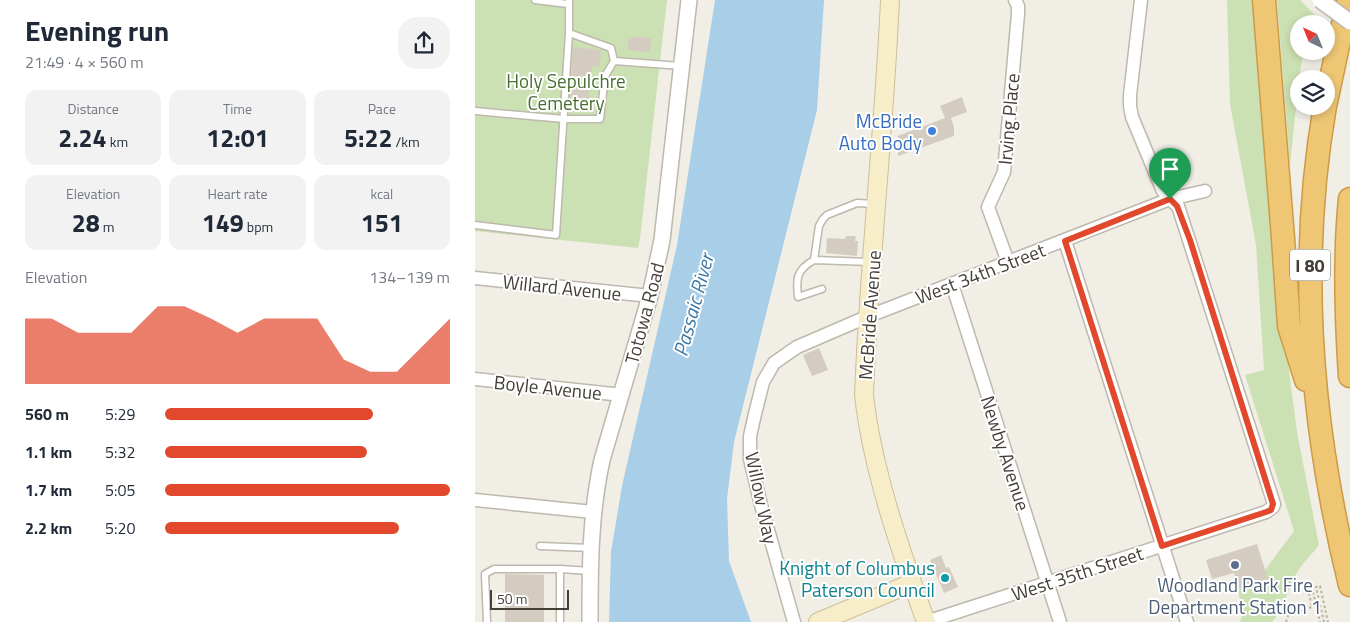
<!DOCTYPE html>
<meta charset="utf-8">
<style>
:root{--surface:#fff;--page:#f2f2f3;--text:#1f2937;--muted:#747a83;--accent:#e2482c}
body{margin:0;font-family:"Titillium Web",sans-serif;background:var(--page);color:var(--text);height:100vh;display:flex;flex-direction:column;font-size:19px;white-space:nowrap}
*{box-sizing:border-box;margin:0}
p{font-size:16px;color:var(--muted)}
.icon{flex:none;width:28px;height:28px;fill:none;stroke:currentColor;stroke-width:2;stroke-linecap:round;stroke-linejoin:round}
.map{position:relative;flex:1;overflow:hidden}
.sheet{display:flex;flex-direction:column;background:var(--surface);width:475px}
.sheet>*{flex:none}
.needle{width:32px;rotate:317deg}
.fabs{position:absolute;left:815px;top:15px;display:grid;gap:10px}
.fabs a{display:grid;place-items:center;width:45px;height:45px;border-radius:50%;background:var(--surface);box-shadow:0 2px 8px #0003;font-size:25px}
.scale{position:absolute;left:15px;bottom:12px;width:79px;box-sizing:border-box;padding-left:5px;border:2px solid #433e36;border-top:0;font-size:14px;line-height:18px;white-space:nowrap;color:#433e36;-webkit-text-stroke:4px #fff;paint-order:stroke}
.pin{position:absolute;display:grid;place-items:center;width:42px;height:42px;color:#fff;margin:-51px -21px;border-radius:50% 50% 50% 0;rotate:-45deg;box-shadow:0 0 5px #0007}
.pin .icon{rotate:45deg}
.round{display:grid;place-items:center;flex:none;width:52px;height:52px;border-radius:20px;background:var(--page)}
.head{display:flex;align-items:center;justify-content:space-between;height:85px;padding:0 25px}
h1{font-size:28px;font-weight:700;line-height:38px}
.figures{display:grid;grid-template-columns:repeat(3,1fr);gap:8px;height:85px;padding:5px 25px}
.figures div{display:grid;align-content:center;border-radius:12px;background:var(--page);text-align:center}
.figures b{font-size:25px;font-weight:700}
.figures small{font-size:14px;font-weight:400}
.figures p{font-size:14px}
.chart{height:140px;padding:10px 25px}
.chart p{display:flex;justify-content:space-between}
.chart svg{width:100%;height:90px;margin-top:5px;fill:var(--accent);opacity:.7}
ul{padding:0 25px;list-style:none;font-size:16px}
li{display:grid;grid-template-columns:80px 60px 1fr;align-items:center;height:38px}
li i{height:12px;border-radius:6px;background:var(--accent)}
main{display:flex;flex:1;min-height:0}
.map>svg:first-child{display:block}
.green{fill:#cce1b3}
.water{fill:#a8cee8}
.building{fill:#d4ccc0}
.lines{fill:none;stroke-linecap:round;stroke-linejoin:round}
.service-casing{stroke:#beb8ad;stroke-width:9}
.minor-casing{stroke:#beb8ad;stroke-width:15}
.tertiary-casing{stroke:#beb8ad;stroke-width:18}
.secondary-casing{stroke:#ccbf9a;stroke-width:20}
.motorway-casing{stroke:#cc9b46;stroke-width:25}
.path{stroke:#bbb19d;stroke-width:2;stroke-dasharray:2.5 2.5;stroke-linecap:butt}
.service{stroke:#fff;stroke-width:6}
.minor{stroke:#fff;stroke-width:12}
.tertiary{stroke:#fff;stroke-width:15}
.secondary{stroke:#f8edc9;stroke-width:18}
.motorway{stroke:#eec674;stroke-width:22}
.tertiary-bridge-casing{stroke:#beb8ad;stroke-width:18;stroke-linecap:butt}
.tertiary-bridge{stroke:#fff;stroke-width:15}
.route-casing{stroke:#fff;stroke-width:10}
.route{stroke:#e2482c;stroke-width:6}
.shop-dot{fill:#3f7fe0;stroke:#fff;stroke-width:2}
.service-dot{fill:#5c6f8a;stroke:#fff;stroke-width:2}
.culture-dot{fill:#0f9aa8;stroke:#fff;stroke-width:2}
.labels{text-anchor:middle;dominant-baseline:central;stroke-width:4;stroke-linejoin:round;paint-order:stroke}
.shield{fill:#fff;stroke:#7b7872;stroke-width:1}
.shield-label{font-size:18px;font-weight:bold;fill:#433e36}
.park-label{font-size:19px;fill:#476e30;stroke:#fff}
.street-label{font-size:19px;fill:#433e36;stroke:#fff}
.shop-label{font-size:19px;fill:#366cbe;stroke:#fff;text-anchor:end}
.culture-label{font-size:19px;fill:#0d838f;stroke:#fff;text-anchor:end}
.service-label{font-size:19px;fill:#4e5e75;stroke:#fff}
.water-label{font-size:20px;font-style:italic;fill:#3b77a3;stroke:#fff}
</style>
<main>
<section class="sheet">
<div class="head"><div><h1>Evening run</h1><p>21:49 · 4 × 560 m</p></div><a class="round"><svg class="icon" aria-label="share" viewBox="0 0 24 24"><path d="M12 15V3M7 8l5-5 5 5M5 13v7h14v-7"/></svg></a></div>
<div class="figures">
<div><p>Distance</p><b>2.24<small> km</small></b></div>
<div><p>Time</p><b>12:01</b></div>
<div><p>Pace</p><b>5:22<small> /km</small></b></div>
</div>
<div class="figures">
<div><p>Elevation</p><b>28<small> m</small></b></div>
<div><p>Heart rate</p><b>149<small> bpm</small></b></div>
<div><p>kcal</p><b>151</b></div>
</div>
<div class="chart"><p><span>Elevation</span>134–139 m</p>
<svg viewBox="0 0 160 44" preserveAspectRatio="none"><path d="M0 44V12L10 12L20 19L30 19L40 19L50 6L60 6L70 12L80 19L90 12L100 12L110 12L120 32L130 38L140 38L150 25L160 12V44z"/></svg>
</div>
<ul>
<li><b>560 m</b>5:29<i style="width:73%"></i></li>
<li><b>1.1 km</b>5:32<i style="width:71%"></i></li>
<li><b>1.7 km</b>5:05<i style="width:100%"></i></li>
<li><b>2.2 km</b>5:20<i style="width:82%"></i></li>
</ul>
</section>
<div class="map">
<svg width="875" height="622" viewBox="0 0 875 622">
<rect width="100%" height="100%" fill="#f1eee6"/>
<!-- green -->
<path class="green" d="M0 0H192L165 239 163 248 0 231Z
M752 0H781L806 308 822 432 844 545C836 556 826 564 820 576 812 593 809 608 797 622H765L767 616 763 588 790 570 819 531 770 375 789 370 781 245 755 104Z
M802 0H825L844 19 842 24H824V51H830L827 59 824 79 815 165Z"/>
<!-- water -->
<path class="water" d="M240 0H349L342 110 259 442 252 499 254 561 276 622H134L136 552 147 486 202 245Z"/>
<!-- building -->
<path class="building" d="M157 37 176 38 175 52 153 50V39H157Z
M98 47 126 50 125 67 117 66 113 107 95 106Z
M487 97 492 112 476 118 479 127V136L423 156V136L470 118 465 106Z
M371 236H381L380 241H383L382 256 351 253 352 238 370 239Z
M344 348 353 370 337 376 328 355Z
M782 544 793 579 763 588 759 573 737 579 731 560Z
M466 555 471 568 474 567 483 587 469 593 455 560Z
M30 574 69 575V622H30Z"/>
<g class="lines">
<defs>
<path id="service" d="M60 0 93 4
M94 0V33L136 48 139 61 206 66
M0 111 89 119H125L130 76 139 61
M0 225 81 235 94 33
M339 260C321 270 321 279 323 297L347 289
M395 262 339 260 344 226 348 219 352 215 382 203 400 204
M65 546 116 548
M85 569 115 571
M12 622 10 574 19 569H85V622"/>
<path id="minor" d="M590 241 712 622
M533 262 513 207 529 172 543 14V6L540 0
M0 278 175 296
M477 284 585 622
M0 379 147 395
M0 500 118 512
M319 622 286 505 275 459V436L280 414 288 382 299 363 322 347 394 316 695 199 730 191
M451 622 791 512 798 507 799 504 703 206 692 197 687 189 657 117 655 106V95L666 0"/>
<path id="tertiary" d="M115 622C115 567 115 515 127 460L175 296 187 240 214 0"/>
<path id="secondary" d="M415 0C409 132 394 263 389 395 397 469 426 552 451 622
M343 622 437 583"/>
<path id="motorway" d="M789 0 808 238 814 326 831 380
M851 102 864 41 874 0
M850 106C822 266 836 428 875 585
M875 199C869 258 871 317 875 376"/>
</defs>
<!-- service casing -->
<use href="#service" class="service-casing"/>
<!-- minor casing -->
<use href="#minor" class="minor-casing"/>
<!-- tertiary casing -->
<use href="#tertiary" class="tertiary-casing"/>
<!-- secondary casing -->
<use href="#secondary" class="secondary-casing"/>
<!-- motorway casing -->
<use href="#motorway" class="motorway-casing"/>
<!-- path -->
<path class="path" d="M811 622 814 613 837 607 833 589 837 588 845 622
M849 622 841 587 845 586 853 622"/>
<!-- service -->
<use href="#service" class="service"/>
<!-- minor -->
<use href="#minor" class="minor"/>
<!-- tertiary -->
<use href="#tertiary" class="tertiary"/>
<!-- secondary -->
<use href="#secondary" class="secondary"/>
<!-- motorway -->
<use href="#motorway" class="motorway"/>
<defs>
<path id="tertiary-bridge" d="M845 0 875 22"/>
</defs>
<!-- tertiary-bridge casing -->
<use href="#tertiary-bridge" class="tertiary-bridge-casing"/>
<!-- tertiary-bridge -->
<use href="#tertiary-bridge" class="tertiary-bridge"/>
</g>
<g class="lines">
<defs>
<path id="route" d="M695 199 702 206 715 240 798 504 796 510 791 512 687 546 590 241Z"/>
</defs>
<!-- route casing -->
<use href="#route" class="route-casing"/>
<!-- route -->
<use href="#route" class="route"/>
</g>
<!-- markers -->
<circle class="shop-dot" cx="457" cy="131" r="5"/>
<circle class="service-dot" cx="760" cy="565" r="5"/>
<circle class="culture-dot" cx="470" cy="578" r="5"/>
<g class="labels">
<!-- shield labels -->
<rect class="shield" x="815" y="249.5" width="40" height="31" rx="4"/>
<g class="shield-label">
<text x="835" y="265">I 80</text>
</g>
<!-- park labels -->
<g class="park-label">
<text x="91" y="80">Holy Sepulchre<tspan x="91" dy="22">Cemetery</tspan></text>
</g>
<!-- street labels -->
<g class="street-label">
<text transform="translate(533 119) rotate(-85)">Irving Place</text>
<text transform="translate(505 273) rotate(-21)">West 34th Street</text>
<text transform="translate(87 287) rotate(6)">Willard Avenue</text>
<text transform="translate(169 313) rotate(-75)">Totowa Road</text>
<text transform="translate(394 315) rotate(-86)">McBride Avenue</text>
<text transform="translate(73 387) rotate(6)">Boyle Avenue</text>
<text transform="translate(531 453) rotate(72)">Newby Avenue</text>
<text transform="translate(287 498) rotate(78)">Willow Way</text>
<text transform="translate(602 573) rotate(-18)">West 35th Street</text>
</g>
<!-- shop labels -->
<g class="shop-label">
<text x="447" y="120">McBride<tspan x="447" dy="22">Auto Body</tspan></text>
</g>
<!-- culture labels -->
<g class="culture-label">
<text x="460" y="567">Knight of Columbus<tspan x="460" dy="22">Paterson Council</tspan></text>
</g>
<!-- service labels -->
<g class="service-label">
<text x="760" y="584">Woodland Park Fire<tspan x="760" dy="22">Department Station 1</tspan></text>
</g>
<!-- water labels -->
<g class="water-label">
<text transform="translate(218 305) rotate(-75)">Passaic River</text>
</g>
</g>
</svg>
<div class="fabs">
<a><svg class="needle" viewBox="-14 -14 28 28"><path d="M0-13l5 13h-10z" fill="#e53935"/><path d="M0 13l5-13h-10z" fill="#747a83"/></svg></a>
<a><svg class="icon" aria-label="layers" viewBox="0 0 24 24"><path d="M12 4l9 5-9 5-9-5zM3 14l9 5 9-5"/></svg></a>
</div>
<div class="scale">50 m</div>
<div class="pin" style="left:695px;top:199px;background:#1e9e55"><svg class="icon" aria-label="arrive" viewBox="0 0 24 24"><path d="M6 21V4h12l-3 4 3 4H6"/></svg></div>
</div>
</main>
